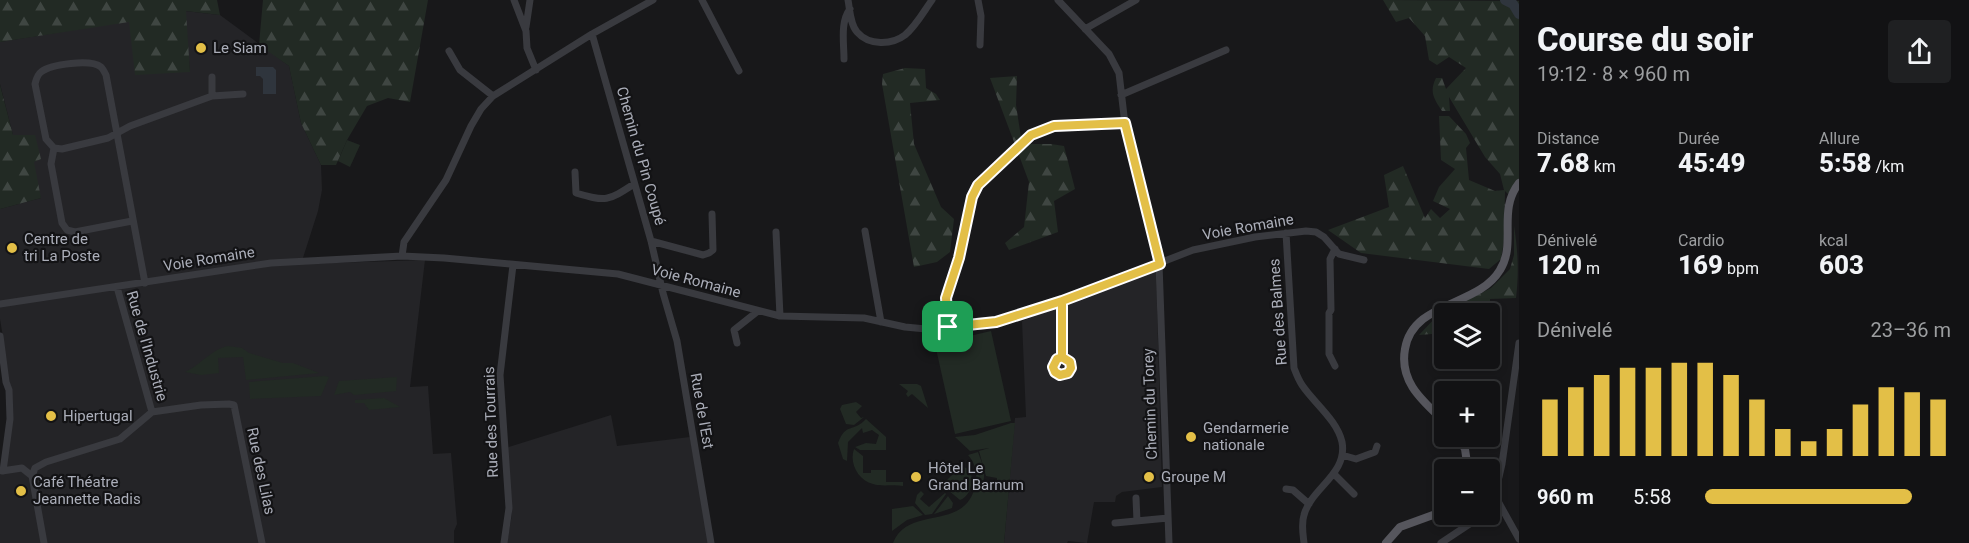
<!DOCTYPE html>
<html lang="fr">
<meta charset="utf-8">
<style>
:root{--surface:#121214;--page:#1f2022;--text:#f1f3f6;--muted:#9c9ea0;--line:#313234;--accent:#e3bf47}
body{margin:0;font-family:Roboto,sans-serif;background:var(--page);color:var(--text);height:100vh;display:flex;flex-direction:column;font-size:22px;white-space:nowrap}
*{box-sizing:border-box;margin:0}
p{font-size:20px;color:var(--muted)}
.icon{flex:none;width:33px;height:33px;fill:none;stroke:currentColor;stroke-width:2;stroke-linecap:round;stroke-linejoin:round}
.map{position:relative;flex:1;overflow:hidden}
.sheet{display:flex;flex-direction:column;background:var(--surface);width:450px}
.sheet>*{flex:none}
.buttons{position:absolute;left:1434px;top:303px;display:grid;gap:12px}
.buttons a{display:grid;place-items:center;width:66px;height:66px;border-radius:6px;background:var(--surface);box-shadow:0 3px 9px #0003,0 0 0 2px var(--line);font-size:30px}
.pin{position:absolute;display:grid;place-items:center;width:51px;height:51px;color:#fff;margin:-26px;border-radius:12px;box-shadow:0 3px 9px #0006}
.round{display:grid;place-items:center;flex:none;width:63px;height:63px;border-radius:6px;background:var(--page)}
.overview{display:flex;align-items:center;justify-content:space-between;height:102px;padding:0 18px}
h1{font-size:33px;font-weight:800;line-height:45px}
.metrics{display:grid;grid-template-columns:repeat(3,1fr);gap:9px;height:102px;padding:6px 18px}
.metrics div{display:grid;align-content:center}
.metrics b{font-size:26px;font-weight:800}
.metrics small{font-size:16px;font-weight:400}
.metrics p{font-size:16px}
.chart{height:168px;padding:12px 18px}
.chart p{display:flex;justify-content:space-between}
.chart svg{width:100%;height:108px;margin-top:6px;stroke:var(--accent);stroke-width:6}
ul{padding:0 18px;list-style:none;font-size:20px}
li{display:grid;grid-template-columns:96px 72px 1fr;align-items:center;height:45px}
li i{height:15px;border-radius:8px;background:var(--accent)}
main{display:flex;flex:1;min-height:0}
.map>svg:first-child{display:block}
.built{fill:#242427}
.grass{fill:#222a24}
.forest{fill:url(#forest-firs)}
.water{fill:#2f353d}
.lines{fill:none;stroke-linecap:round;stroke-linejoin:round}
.river{stroke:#2f353d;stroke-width:10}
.minor{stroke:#393a3f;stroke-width:7}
.major{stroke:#56565d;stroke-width:8}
.route-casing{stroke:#fff;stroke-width:12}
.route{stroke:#e3bf47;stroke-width:8}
.poi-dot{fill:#e3bf47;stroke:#131315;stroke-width:2}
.labels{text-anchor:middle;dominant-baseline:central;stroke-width:4.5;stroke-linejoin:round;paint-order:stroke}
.poi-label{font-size:15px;fill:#abaeb9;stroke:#131315;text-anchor:start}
.street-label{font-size:15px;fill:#abaeb9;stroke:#131315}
</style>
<main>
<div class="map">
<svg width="1519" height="543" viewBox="0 0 1519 543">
<defs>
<pattern id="forest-firs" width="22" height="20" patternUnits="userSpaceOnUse" patternTransform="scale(1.5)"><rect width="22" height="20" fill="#222a24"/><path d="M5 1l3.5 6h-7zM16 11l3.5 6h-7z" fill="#3f4642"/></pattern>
</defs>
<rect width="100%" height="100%" fill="#18181a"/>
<!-- built -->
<path class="built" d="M185 11 220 15 289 66 301 123 321 165 322 190 318 211 301 264 425 260 410 387 428 386 433 454 451 453 457 524 454 531V543H0V474L5 472 10 440 3 337 0 319V209L41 198 13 135 0 84V42L129 21 190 72Z
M1156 270 1162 487 1122 492 1116 496 1115 502H1094L1087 543 1068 541 1067 543H1004L1015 418 1026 417 1022 321Z
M611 415 617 446 690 437 709 543H507L512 514 506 448Z"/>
<!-- grass -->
<path class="grass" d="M347 140 360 145 350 167 338 161Z
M991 331 1011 421 955 434 935 344Z
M228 346 242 348 249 353 283 363H293L319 373 246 380 243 357 218 358 219 373 201 375 185 372C201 365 210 350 228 346Z
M325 376 329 377 321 396 250 399 249 382Z
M397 377 396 391 354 395 350 392 334 395 339 381Z
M899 384H917L921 386 928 408 912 394 908 397 906 394 908 391Z
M384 398 400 407 369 410 364 403H355V400Z
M856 402 862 406 856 412 861 418 864 417 854 425 846 424 840 409 842 405Z
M866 419 886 437V450H860L855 447 866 443 876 444 879 435 872 430 863 433 862 428 848 442 847 461 843 459 838 443C846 422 853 433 866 419Z
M1011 423H1015L1004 543H893C909 503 969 534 976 481 977 471 975 463 968 455L978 452C982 463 987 474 982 485L997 486V478L986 476 979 451 989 448 970 451 955 437 975 435Z
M854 449 863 456V473H871V470H886V482H903V486C894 484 882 487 873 484 858 480 849 463 854 449Z
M964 467 970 470C974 480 971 496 960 500L942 485 958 469Z
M921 491 924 494 920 499 929 507 945 493 946 494 932 514 925 515 915 503 917 495Z
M948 496 953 503 952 508 934 514Z
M913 506 923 515 907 520 892 531V509Z"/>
<!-- forest -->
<path class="forest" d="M0 0H217L220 15 186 11 190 72 135 75 129 22 0 42Z
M263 0H428L410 102 388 98 367 106 347 140 336 165H321L301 123 289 66 259 45Z
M1383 0 1519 1V179L1508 194 1505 191 1504 241 1501 259 1489 269 1361 253 1328 230 1389 207 1384 175 1403 166 1425 218 1431 209 1440 218 1450 209 1433 201 1439 187 1455 169 1441 160 1439 116H1449L1466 134 1470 143 1466 148 1469 180 1495 191 1504 190 1500 174 1485 157 1449 97 1450 111H1442C1434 99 1429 92 1436 78H1442L1446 89 1466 68 1449 57 1437 65 1429 60 1425 36 1409 18 1396 22Z
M905 68 925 69 926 88 936 94 940 100 910 103 914 144 941 207 954 219 950 252 937 262 914 267 882 84 883 74Z
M1017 76 1016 105 1022 144H1051L1064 146 1075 189 1054 201 1058 232 1009 250 1005 243 1024 227 1029 182 990 78Z
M0 85 13 135H35L41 159 34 162 41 198 0 209Z
M1514 226C1518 251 1519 273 1516 298L1490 299V321V314H1444V333L1419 335 1437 316 1491 288 1510 269 1514 255Z"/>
<!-- water -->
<path class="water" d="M256 67H273L276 70V94H263V79L260 76H256Z"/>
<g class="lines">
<!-- river -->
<path class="river" d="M1505 0 1513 4 1519 14"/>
<!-- minor -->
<path class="minor" d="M514 0 526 31 527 48 536 70
M702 0 739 71
M848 0C850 10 850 24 857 32 869 46 892 45 905 35 916 26 924 11 932 0
M978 0 981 16 980 45
M1058 0 1109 54 1119 73 1126 133 1159 264 1169 543
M526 27 530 0
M1085 29 1136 0
M592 34 651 241 663 293 677 341 711 543
M449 51 460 70 493 96
M844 59C844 43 840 22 850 9
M1121 95 1226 50
M212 96V77
M54 148 51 164 62 223 67 230 75 232 132 221
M575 172 576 193C606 202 608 201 634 184
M865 231 881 322
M776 232 780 316
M1286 233 1294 368C1296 373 1298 379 1302 385 1314 403 1337 420 1342 442 1348 474 1311 488 1304 515 1301 524 1303 534 1304 543
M651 241 703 255 709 253 713 250 712 214
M1335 249 1330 259 1331 310 1329 313V354L1335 366
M402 256 404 242 446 180 471 126 481 109 493 96 592 34 653 0
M145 283 106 75C105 73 103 69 101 67 91 59 51 64 41 72 37 75 36 80 35 84L46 139 54 148 62 149 108 138 130 126 212 96 243 94
M117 287 152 412
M0 304 271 263 402 256 444 258 618 274 780 316 864 318 905 327 926 329 996 322 1062 301 1193 250 1255 237 1306 231 1316 232 1324 237 1339 254 1364 260
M949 327 947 298 959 258 972 197 978 185 1031 135 1054 126 1125 123
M0 336 6 382 9 390 10 419 3 471
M737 343 734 330 758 311
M1053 366a9 9 0 1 1 18 0a9 9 0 1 1-18 0Z
M1062 357V301
M1342 455 1356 459 1375 452 1377 446
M2 471 22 468 32 476
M1334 474 1354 494
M32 476 35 468 46 462 120 439 152 412 201 405 229 404 234 405 262 543
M32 476 44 543
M1286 489 1293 490 1309 504
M1492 494 1499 503 1519 539
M1136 498 1137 521
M1490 498 1499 477 1502 464 1519 343
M1115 523 1168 518
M504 543 509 508 500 375 513 265
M1441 543 1471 523 1479 514"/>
<!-- major -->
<path class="major" d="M1444 421C1423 401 1399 382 1405 349 1413 301 1478 307 1500 270 1517 243 1497 211 1519 183
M1458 436 1465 449 1468 470
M1386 543 1400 527 1444 511"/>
</g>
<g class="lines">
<defs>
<path id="route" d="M948 327 996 322 1062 301V357L1057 359 1053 367 1055 372 1060 375 1068 373 1071 368 1070 362 1062 357V301L1160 264 1125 123 1054 126 1031 135 978 185 972 197 959 258 946 298 948 327"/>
</defs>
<!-- route casing -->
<use href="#route" class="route-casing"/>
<!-- route -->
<use href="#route" class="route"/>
</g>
<!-- markers -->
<g class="poi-dot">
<circle cx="201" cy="48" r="6"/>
<circle cx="12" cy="248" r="6"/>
<circle cx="51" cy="416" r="6"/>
<circle cx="1191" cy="437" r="6"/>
<circle cx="916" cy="477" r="6"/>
<circle cx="1149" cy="477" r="6"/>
<circle cx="21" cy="491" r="6"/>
</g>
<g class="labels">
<!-- poi labels -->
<g class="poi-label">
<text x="213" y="48">Le Siam</text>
<text x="24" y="239">Centre de<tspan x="24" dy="17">tri La Poste</tspan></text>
<text x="63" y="416">Hipertugal</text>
<text x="1203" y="428">Gendarmerie<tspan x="1203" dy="17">nationale</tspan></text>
<text x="928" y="468">Hôtel Le<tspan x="928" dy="17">Grand Barnum</tspan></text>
<text x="1161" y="477">Groupe M</text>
<text x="33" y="482">Café Théatre<tspan x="33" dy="17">Jeannette Radis</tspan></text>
</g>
<!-- street labels -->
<g class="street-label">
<text transform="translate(641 156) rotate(74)">Chemin du Pin Coupé</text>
<text transform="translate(1248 227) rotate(-10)">Voie Romaine</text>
<text transform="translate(209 259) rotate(-9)">Voie Romaine</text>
<text transform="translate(696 281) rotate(15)">Voie Romaine</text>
<text transform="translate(1278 312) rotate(-94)">Rue des Balmes</text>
<text transform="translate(147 346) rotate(74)">Rue de l'Industrie</text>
<text transform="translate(1150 404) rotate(-92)">Chemin du Torey</text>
<text transform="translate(702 411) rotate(80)">Rue de l'Est</text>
<text transform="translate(491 422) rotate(-92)">Rue des Tourrais</text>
<text transform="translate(261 471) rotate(78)">Rue des Lilas</text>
</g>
</g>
</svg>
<div class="buttons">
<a><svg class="icon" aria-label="layers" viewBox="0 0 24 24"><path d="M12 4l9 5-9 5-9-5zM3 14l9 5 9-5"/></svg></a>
<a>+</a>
<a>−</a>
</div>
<div class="pin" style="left:948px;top:327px;background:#1e9e55"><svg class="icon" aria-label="arrive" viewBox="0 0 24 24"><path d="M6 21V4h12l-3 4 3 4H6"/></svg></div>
</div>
<section class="sheet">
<div class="overview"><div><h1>Course du soir</h1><p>19:12 · 8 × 960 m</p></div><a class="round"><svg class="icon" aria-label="share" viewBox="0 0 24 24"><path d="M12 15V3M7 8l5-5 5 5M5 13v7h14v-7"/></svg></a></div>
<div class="metrics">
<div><p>Distance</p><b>7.68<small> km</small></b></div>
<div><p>Durée</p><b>45:49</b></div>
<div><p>Allure</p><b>5:58<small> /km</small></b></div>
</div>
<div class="metrics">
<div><p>Dénivelé</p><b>120<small> m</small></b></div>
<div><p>Cardio</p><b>169<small> bpm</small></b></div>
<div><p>kcal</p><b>603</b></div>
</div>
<div class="chart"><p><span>Dénivelé</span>23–36 m</p>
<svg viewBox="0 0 160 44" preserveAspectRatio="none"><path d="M5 44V21M15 44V16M25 44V11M35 44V8M45 44V8M55 44V6M65 44V6M75 44V11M85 44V21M95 44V33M105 44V38M115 44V33M125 44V23M135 44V16M145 44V18M155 44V21"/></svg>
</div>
<ul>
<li><b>960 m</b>5:58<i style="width:84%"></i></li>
</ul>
</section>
</main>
